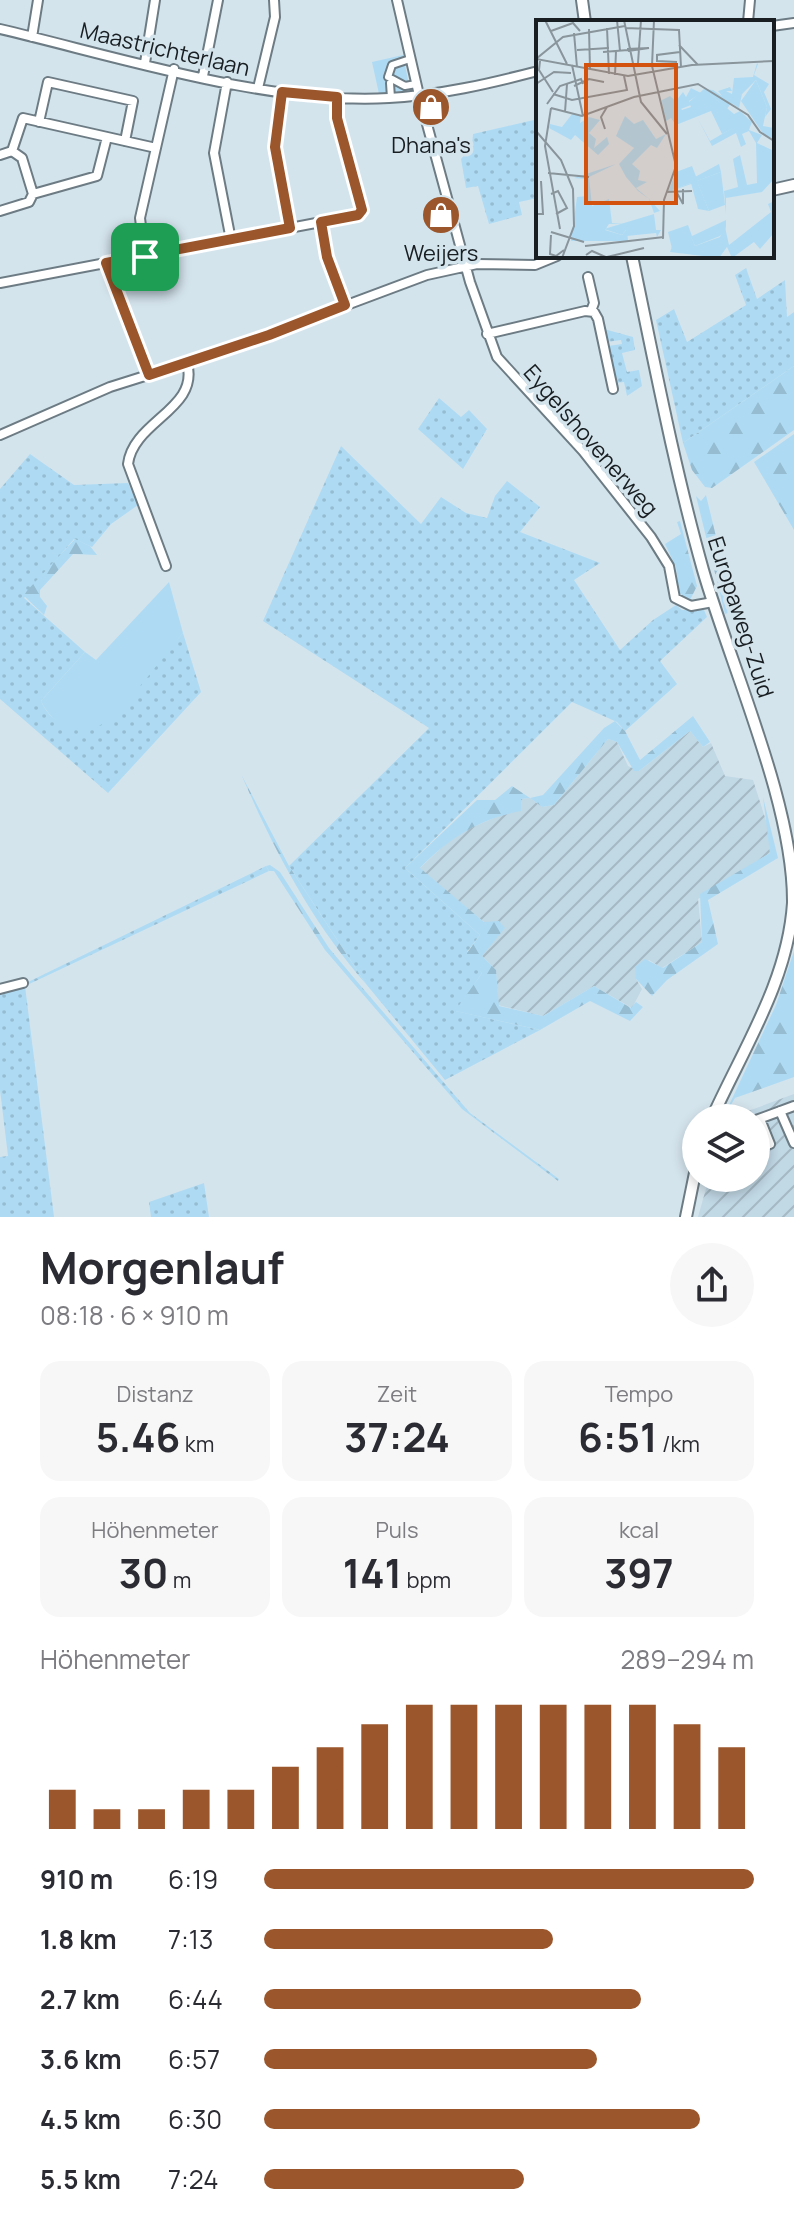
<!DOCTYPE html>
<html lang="de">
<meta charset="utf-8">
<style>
:root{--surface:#fff;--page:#f7f7f7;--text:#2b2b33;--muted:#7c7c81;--accent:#9b562b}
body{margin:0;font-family:Manrope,sans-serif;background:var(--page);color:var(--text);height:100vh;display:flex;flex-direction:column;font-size:30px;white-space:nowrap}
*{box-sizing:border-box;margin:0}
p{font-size:26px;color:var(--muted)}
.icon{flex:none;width:44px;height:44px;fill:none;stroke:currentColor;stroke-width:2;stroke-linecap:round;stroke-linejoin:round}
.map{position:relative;height:1217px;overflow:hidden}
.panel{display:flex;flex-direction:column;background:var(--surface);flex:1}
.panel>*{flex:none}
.tools{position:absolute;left:682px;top:1104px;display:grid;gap:16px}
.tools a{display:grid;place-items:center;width:88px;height:88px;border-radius:50%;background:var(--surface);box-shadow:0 4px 12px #0003;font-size:40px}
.pin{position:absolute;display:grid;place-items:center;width:68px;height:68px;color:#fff;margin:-34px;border-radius:16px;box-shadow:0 4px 12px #0006}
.round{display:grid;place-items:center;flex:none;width:84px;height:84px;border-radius:42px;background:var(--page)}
.headline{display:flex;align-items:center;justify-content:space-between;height:136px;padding:0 40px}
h1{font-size:44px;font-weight:700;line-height:60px}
.figures{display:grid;grid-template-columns:repeat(3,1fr);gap:12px;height:136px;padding:8px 40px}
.figures div{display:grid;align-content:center;border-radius:20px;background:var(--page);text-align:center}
.figures b{font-size:40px;font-weight:700}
.figures small{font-size:22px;font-weight:400}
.figures p{font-size:22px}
.chart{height:224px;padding:16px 40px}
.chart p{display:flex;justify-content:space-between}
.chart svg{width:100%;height:144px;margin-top:8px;stroke:var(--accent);stroke-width:6}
ul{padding:0 40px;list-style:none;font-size:26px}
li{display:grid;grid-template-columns:128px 96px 1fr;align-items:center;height:60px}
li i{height:20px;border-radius:10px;background:var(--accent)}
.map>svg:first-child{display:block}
.industrial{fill:url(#industrial-furrows)}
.grass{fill:url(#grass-dots)}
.forest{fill:url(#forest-firs)}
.park{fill:#aedbf3}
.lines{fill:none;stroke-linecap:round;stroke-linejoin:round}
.pedestrian-casing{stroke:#6d7c84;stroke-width:10}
.minor-casing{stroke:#6d7c84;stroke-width:12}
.tertiary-casing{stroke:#6d7c84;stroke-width:14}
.pedestrian{stroke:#fff;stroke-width:6}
.minor{stroke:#fff;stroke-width:8}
.tertiary{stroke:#fff;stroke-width:10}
.route-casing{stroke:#fff;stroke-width:16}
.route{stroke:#9b562b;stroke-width:10}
.labels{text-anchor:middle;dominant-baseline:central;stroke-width:7;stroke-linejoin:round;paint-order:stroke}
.street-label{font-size:22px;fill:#181e21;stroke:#d4e4ed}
.poi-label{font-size:22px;fill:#181e21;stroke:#d4e4ed}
.inset-road{fill:none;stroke:#89959b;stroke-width:2}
.view{fill:#d3530e;fill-opacity:0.15;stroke:#d3530e;stroke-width:4}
.inset-edge{fill:none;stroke:#181e21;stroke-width:4}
</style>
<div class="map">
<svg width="794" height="1217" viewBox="0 0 794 1217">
<defs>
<pattern id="industrial-furrows" width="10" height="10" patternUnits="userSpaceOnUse" patternTransform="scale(2)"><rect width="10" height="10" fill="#c1d8e5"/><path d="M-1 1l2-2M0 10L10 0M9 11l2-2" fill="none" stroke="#a5b9c4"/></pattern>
<pattern id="grass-dots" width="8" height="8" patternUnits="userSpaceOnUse" patternTransform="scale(2)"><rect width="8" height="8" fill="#aedbf3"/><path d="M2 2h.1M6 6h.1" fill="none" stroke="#95bcd0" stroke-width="1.8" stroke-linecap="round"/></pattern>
<pattern id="forest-firs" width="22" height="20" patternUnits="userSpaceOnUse" patternTransform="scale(2)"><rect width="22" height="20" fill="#aedbf3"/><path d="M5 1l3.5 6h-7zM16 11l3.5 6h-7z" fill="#95bcd0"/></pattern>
</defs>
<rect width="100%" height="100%" fill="#d4e4ed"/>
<!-- industrial -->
<path class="industrial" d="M690 731 703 747 711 743 725 776 753 780 768 827 770 853 698 899 702 942 662 968 649 960 636 979 642 989 632 1008 594 986 543 1016 498 1005 496 970 482 956 484 922 419 869 455 835 503 814 521 799 530 798 542 807 554 805 608 739 617 742 628 766 639 771Z
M794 1094V1217H698L709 1178H756V1118L732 1117Z"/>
<!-- grass -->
<path class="grass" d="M538 119V198L519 202 522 215 489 224 478 186 466 188 461 159 472 146 473 134Z
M746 268 757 299 785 280 787 317 794 312V366L683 443 656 320 674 309 687 342 746 305 735 275Z
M604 329 633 337 635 350 622 353 627 372 639 370 642 386 627 396 624 382 615 383 608 346 622 344 621 340 607 342Z
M439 398 461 417 469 410 487 429 463 469 418 429Z
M341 446 421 524 441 497 466 513 487 518 495 496 507 481 540 507 520 532 600 563 574 580 620 650 653 620 676 605 682 610H704L707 617 660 661 677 684 625 731 617 722 572 702 405 868 480 935 467 952 482 973 456 1011 540 1030 445 1080 366 984 289 866 429 728 263 621Z
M30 454 74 485 128 483 138 505 111 524 92 547 74 539 24 598 85 652 41 701C53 728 72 725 98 726L183 633 201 692 108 793 0 699V489Z
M266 866 269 871 25 986 54 1217H0V1157L8 1156 0 1090V992L26 983Z
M355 985H360L470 1113 559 1179 558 1181 462 1109Z
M204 1183 209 1217H151L149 1202Z"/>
<!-- forest -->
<path class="forest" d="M794 366V430L712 488 705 487 692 470 683 443Z
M794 434V530L754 462Z
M706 495 734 611 725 614 696 496 701 501Z
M680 521 697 586 690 600 679 593 676 567 665 544 681 534 677 522Z
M75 539 90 546 97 555 73 554 40 590V597L47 606 44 615 23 595Z
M693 716 710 742 703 747 690 731 639 771H634L617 742 608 739 554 805 542 807 530 798 521 799V811C479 819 449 838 420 868L484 922 499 921 505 928 482 956 496 970 499 1006 543 1016 594 986 631 1008 636 1002 643 1007 630 1021 590 1001 540 1030 455 1011 482 973 467 959V953L480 935 405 868 477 800H495L512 786 530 798 543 795 604 728 615 721 625 731 640 760Z
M241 774 289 866 366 984C311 921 274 850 241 774Z
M763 797 778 858 708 900 718 944 667 980 652 996 636 979 635 967 645 959 663 968 702 942 700 894 770 853Z
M270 865 280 872 329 948 360 985H355L325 950 274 871H269L266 866Z
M794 951V1077L735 1098 723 1118 776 1005Z"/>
<!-- park -->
<path class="park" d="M403 55 410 90 379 94 372 62Z
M169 582 183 633C159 661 135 697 106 721 82 742 52 725 41 701L85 652 96 660Z"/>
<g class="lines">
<defs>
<path id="pedestrian" d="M388 77 392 65 410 59
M392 79 405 86 416 84
M390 83 391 98"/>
<path id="minor" d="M397 0 419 95 470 282 497 357 583 451 651 537 669 566 675 598 691 606 713 602
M748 22 750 0
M772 26 794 23
M0 29C119 57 268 105 389 98 440 95 488 84 538 71
M32 37 38 0
M145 63 155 0
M203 76 218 0
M227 82 214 153 231 240
M258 88 275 17 274 0
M282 92 275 147 290 228
M39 122 48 82 133 101 125 141
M0 155 12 151 23 118 156 148
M33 194 97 176 107 137
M0 211 29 202 33 194 22 158 12 151
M321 222 327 257 345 305
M145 257 140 218 174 69
M106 263 149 375
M588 277 594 303 591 311
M0 283 358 215 362 210 337 118V97
M487 334 585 311 594 312 598 319 613 389
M0 435 110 387 221 352 427 275 477 264 535 265 557 256
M166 566 128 464C133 421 200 409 187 363
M0 989 23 983
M780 1111 794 1143
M760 1119 770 1144
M756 1120 794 1106"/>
<path id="tertiary" d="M582 0 585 22
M772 190 794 185
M632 256C654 361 674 467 703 570 731 667 794 805 793 903 788 981 743 1049 712 1118
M686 1217 696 1168"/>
</defs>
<!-- pedestrian casing -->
<use href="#pedestrian" class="pedestrian-casing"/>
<!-- minor casing -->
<use href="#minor" class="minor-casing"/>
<!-- tertiary casing -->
<use href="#tertiary" class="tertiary-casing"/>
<!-- pedestrian -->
<use href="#pedestrian" class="pedestrian"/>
<!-- minor -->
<use href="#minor" class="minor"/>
<!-- tertiary -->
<use href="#tertiary" class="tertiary"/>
</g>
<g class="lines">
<defs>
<path id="route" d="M282 92 337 97V118L362 210 358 215 321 222 327 257 345 305 269 335 149 375 106 263 290 228 275 147Z"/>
</defs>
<!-- route casing -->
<use href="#route" class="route-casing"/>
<!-- route -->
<use href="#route" class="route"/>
</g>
<!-- icons -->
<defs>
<symbol id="shop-disc" viewBox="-11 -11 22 22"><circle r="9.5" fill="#9b562b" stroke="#d4e4ed"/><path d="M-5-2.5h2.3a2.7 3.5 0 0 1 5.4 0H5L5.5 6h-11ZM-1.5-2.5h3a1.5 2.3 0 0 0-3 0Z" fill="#fff"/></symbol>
</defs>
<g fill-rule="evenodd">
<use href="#shop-disc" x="409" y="85" width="44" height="44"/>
<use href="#shop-disc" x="419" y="193" width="44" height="44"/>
</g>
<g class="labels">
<!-- street labels -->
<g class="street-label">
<text transform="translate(165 49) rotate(13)">Maastrichterlaan</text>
<text transform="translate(591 440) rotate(49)">Eygelshovenerweg</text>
<text transform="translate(741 617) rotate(72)">Europaweg-Zuid</text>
</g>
<!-- poi labels -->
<g class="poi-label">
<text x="431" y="145">Dhana's</text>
<text x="441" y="253">Weijers</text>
</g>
</g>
<!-- overview -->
<g transform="translate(536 20)">
<rect width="238" height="238" fill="#d4e4ed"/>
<path d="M221 43 222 44 218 55 233 64 228 72 235 89 229 97 231 87 220 60 206 74 203 88 195 83 191 89 173 73 177 70 186 76 182 71 194 67 196 71H190L196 74 198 58 217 57ZM155 68 165 73 153 81 155 85 127 96 126 80 134 76 140 81 147 72 150 77ZM204 91 216 102 213 110 226 115 221 123 238 131V159L226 172 190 178V194L188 171 202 167 197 139 204 135 211 165 221 163 220 123 213 111 206 114 210 124 205 127 200 113 176 126 161 97 174 121 198 107V94ZM36 94 45 96 44 103 53 97 64 100 53 113 60 119 58 128 71 117 73 124 62 135 39 115 35 120 13 108 14 104 26 107ZM89 96 98 104 107 100 120 119 130 114 121 128 115 125 96 144 104 151 102 160 111 162 100 168 113 179 124 191 118 193 113 179 102 171 90 157 83 144 98 128 80 116ZM80 144 53 157 56 186 73 179 76 203H90L73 204 69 210 86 215 91 209 92 221H35L41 177 51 176 49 159 38 158ZM183 144 185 152 161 161 173 191 162 189 155 163 133 171ZM190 200V206L189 211 184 216 159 226 155 217 136 229 132 212 152 205 156 216Z" fill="#aedbf3"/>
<path d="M220 60 231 87 227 106 238 108V120L228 115 205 81ZM168 69 177 70 174 74 198 94 199 107 186 114 175 91 140 105 135 98 130 101 127 96 142 85 146 90 155 87 153 82ZM156 146 161 159 133 171 185 152 189 185 173 191 161 162 132 172 140 152ZM238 181V213L224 229 218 222 196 238 191 227 183 238 134 232 137 224 155 216 159 226 184 217 189 207 193 225 235 192 232 184ZM118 194 120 210H125L121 217 120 213 91 216 90 210 86 215 68 209Z" fill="#aedbf3"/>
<path class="inset-road" d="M9 0 31 44M81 0 84 31M88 0 105 82 131 114M118 0 116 46 140 146 128 180 127 219M89 6 27 17 0 39 92 56 156 45 238 41M71 8 73 54M89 8 143 10 145 47M53 9 54 49M15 11 37 3 44 11M38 13 41 47M143 25 162 45M91 29 113 28 92 31M41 30 73 28M67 32 92 30M4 41 3 50 17 72M141 42 121 41V35L144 32M102 43 105 0M36 45 47 96M79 55 80 31M0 64 18 52 35 53M38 66 53 59 68 62M17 74 36 80 91 70 88 56M11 84 24 66 45 59 47 64M15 88 46 96 98 77 162 64 212 95 224 112 238 121M15 88 9 126 24 209M29 92 31 64M69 109 65 97 71 87M0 111 25 140 37 169 38 206 26 238M12 153 53 157M140 171 147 184V169M130 172 156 171M15 174 22 171 31 188 20 194M0 194H7L5 161M15 212 48 222M15 215 14 234 20 236 28 230M49 226 128 217M50 235 56 231 72 238M71 237 108 228"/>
<path class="view" d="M50 45H140V183H50Z"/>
<rect width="238" height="238" class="inset-edge"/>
</g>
</svg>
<div class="tools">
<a><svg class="icon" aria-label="layers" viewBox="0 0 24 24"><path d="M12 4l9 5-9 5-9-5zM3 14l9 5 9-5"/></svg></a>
</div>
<div class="pin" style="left:145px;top:257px;background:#1e9e55"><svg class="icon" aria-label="arrive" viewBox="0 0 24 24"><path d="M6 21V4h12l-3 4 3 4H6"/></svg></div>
</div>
<section class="panel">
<div class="headline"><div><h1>Morgenlauf</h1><p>08:18 · 6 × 910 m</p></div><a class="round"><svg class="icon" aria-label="share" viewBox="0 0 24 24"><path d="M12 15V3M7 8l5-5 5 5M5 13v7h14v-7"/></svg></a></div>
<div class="figures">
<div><p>Distanz</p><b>5.46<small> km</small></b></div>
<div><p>Zeit</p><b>37:24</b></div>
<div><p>Tempo</p><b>6:51<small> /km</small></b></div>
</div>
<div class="figures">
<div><p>Höhenmeter</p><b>30<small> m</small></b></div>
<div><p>Puls</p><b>141<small> bpm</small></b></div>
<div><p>kcal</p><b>397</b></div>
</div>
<div class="chart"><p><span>Höhenmeter</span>289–294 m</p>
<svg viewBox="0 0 160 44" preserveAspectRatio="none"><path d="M5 44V32M15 44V38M25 44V38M35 44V32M45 44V32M55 44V25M65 44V19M75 44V12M85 44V6M95 44V6M105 44V6M115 44V6M125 44V6M135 44V6M145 44V12M155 44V19"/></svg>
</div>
<ul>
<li><b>910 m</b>6:19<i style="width:100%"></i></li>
<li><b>1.8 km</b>7:13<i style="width:59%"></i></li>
<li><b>2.7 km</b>6:44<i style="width:77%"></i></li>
<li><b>3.6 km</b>6:57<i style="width:68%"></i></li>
<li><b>4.5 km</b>6:30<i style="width:89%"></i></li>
<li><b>5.5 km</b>7:24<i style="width:53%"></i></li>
</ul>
</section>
